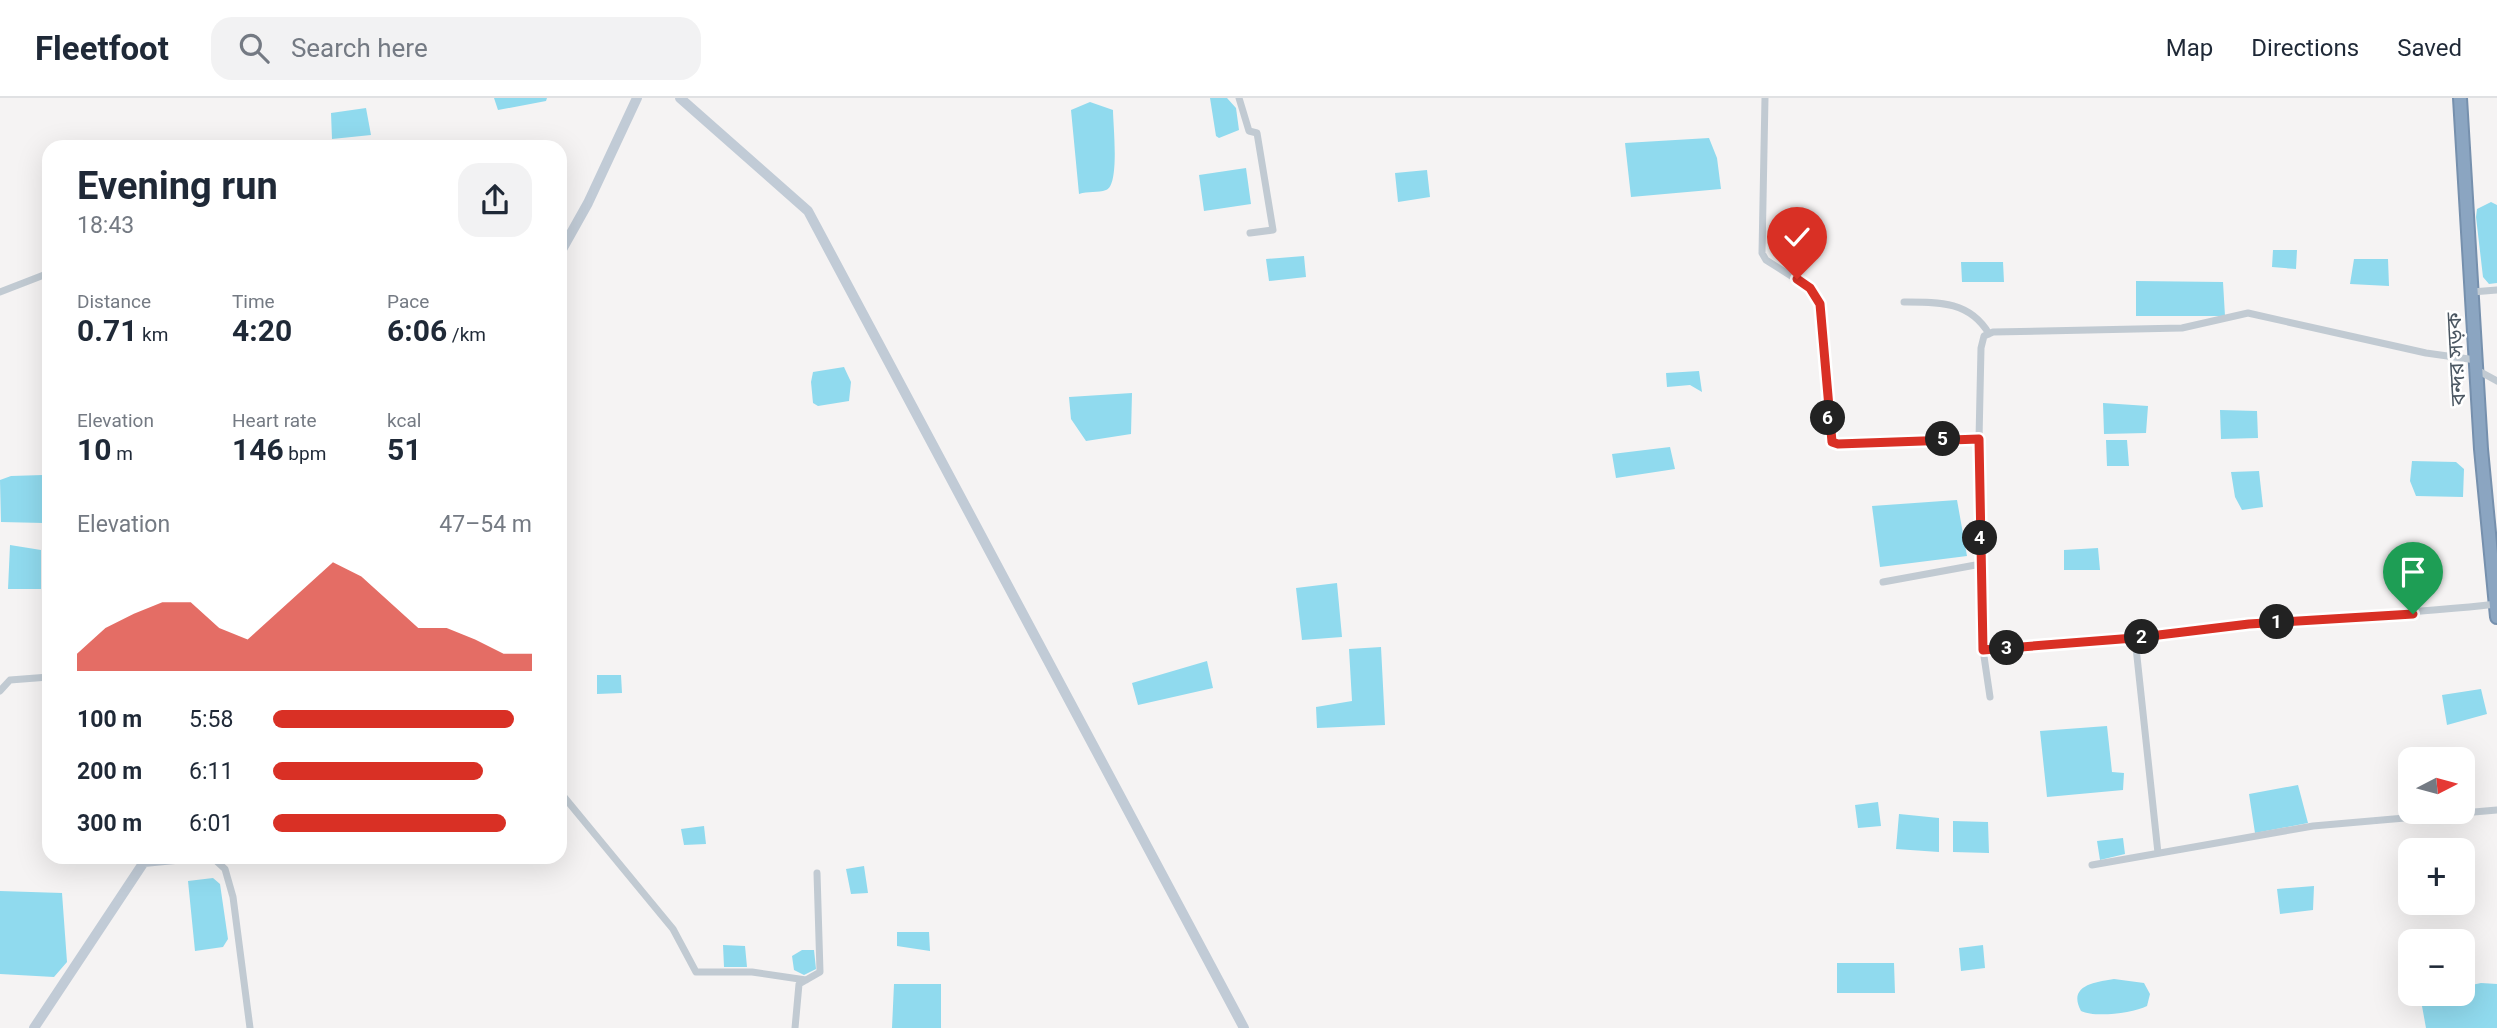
<!DOCTYPE html>
<meta charset="utf-8">
<style>
:root{--surface:#fff;--page:#f2f2f3;--text:#1f2937;--muted:#747a83;--line:#e0e1e3;--accent:#d93025}
body{margin:0;font-family:Roboto,"Noto Sans Bengali",sans-serif;background:var(--page);color:var(--text);height:100vh;display:flex;flex-direction:column;font-size:26px;white-space:nowrap}
*{box-sizing:border-box;margin:0}
p{font-size:23px;color:var(--muted)}
.icon{flex:none;width:38px;height:38px;fill:none;stroke:currentColor;stroke-width:2;stroke-linecap:round;stroke-linejoin:round}
.map{position:relative;flex:1;overflow:hidden}
.side{position:absolute;left:42px;top:42px;width:525px;height:724px;display:flex;flex-direction:column;background:var(--surface);border-radius:21px;box-shadow:0 7px 28px #0002}
.side>*{flex:none}
.needle{width:46px;rotate:84deg}
.fabs{position:absolute;left:2398px;top:649px;display:grid;gap:14px}
.fabs a{display:grid;place-items:center;width:77px;height:77px;border-radius:14px;background:var(--surface);box-shadow:0 7px 28px #0002;font-size:35px}
.pin{position:absolute;display:grid;place-items:center;width:60px;height:60px;color:#fff;margin:-72px -30px;border-radius:50% 50% 50% 0;rotate:-45deg;box-shadow:0 0 7px #0007}
.pin .icon{rotate:45deg}
.km{position:absolute;width:35px;height:35px;margin:-18px;border-radius:50%;background:#222;color:#fff;font-size:19px;line-height:35px;text-align:center}
.round{display:grid;place-items:center;flex:none;width:74px;height:74px;border-radius:21px;background:var(--page)}
.summary{display:flex;align-items:center;justify-content:space-between;height:119px;padding:0 35px}
h1{font-size:38px;font-weight:700;line-height:52px}
.figures{display:grid;grid-template-columns:repeat(3,1fr);gap:10px;height:119px;padding:7px 35px}
.figures div{display:grid;align-content:center}
.figures b{font-size:30px;font-weight:700}
.figures small{font-size:19px;font-weight:400}
.figures p{font-size:19px}
.chart{height:196px;padding:14px 35px}
.chart p{display:flex;justify-content:space-between}
.chart svg{width:100%;height:126px;margin-top:7px;fill:var(--accent);opacity:.7}
ul{padding:0 35px;list-style:none;font-size:23px}
li{display:grid;grid-template-columns:112px 84px 1fr;align-items:center;height:52px}
li i{height:18px;border-radius:9px;background:var(--accent)}
header{display:flex;align-items:center;gap:42px;box-sizing:border-box;height:98px;padding:0 35px;background:var(--surface);border-bottom:2px solid var(--line)}
header strong{font-size:33px}
nav{display:flex;gap:38px;margin-inline-start:auto;font-size:24px}
.search{width:490px;height:63px;background:var(--page);display:flex;align-items:center;gap:18px;box-sizing:border-box;padding:0 24px;border-radius:21px;color:var(--muted);font-size:26px}
.map>svg:first-child{display:block}
.water{fill:#90daee}
.lines{fill:none;stroke-linecap:round;stroke-linejoin:round}
.highway-casing{stroke:#7690ad;stroke-width:16}
.street{stroke:#c1cad2;stroke-width:7}
.secondary{stroke:#c1cbd6;stroke-width:10}
.highway{stroke:#8ba5c1;stroke-width:12}
.route-casing{stroke:#fff;stroke-width:14}
.route{stroke:#d93025;stroke-width:9}
.labels{text-anchor:middle;dominant-baseline:central;stroke-width:5;stroke-linejoin:round;paint-order:stroke}
.street-label{font-size:21px;fill:#4a5661;stroke:#fff}
</style>
<header>
<strong>Fleetfoot</strong>
<div class="search"><svg class="icon" aria-label="search" viewBox="0 0 24 24"><circle cx="10" cy="10" r="6"/><path d="M15 15l6 6"/></svg>Search here</div>
<nav><a>Map</a><a>Directions</a><a>Saved</a></nav>
</header>
<div class="map">
<svg width="2497" height="930" viewBox="0 0 2497 930">
<rect width="100%" height="100%" fill="#f5f3f3"/>
<!-- water -->
<path class="water" d="M494 0H547L546 3 498 12Z
M1210 0H1227L1236 10 1239 32 1219 40 1216 38Z
M1090 4 1113 12C1113 26 1120 88 1106 92 1098 95 1088 93 1079 96L1071 12Z
M366 10 371 37 332 41 331 15Z
M1709 40 1717 60 1721 91 1631 99 1625 45Z
M1246 70 1251 106 1204 113 1199 77Z
M1427 72 1430 99 1398 104 1395 75Z
M2491 104 2497 107V185L2489 186 2483 179 2476 119 2477 111Z
M2273 152H2297L2296 171 2272 169Z
M1304 158 1306 179 1269 183 1266 161Z
M2354 161H2388L2389 188 2350 186Z
M1961 164H2003L2004 184H1962Z
M2136 183 2223 184 2225 218H2136Z
M844 269 851 284 849 303 818 308 813 305 811 284 813 274Z
M1699 273 1702 294 1690 287 1667 289 1666 275Z
M1132 295 1131 336 1086 343 1071 321 1069 299Z
M2103 305 2148 308 2146 335 2104 336Z
M2220 312 2257 313 2258 340 2221 341Z
M2106 342H2127L2129 368H2107Z
M1670 349 1675 371 1616 380 1612 356Z
M2412 363 2456 364 2464 371 2463 399 2416 398 2410 383Z
M2259 373 2263 409 2242 412 2235 399 2231 374Z
M43 377C48 391 54 412 44 425L1 424 0 382 11 378Z
M1957 402 1967 458 1880 469 1872 408Z
M10 447 41 452V491H8Z
M2098 450 2100 472H2064V452Z
M1337 485 1342 539 1302 542 1296 490Z
M1381 549 1385 627 1317 630 1316 609 1352 603 1349 551Z
M1207 563 1213 590 1138 607 1132 585Z
M597 577H621L622 595 597 596Z
M2481 591 2487 616 2447 627 2442 597Z
M2107 628 2112 674 2124 675 2123 692 2047 699 2040 633Z
M2298 687 2308 725 2255 735 2249 696Z
M1878 704 1881 728 1858 730 1855 707Z
M1899 716 1939 720V754L1896 751Z
M1953 723 1988 724 1989 755 1953 754Z
M704 728 706 746 684 747 681 731Z
M2123 740 2125 756 2100 762 2097 743Z
M864 768 868 795 851 796 846 771Z
M213 780 220 786 228 841 223 849 195 853 188 783Z
M2314 788 2313 812 2280 816 2277 791Z
M0 793 62 795 67 864 54 879 0 876Z
M897 834H929L930 853 897 848Z
M723 847 745 848 747 869H724Z
M1983 847 1985 870 1961 873 1959 850Z
M802 852H814L816 871 804 877 794 872 792 858Z
M1837 865H1894L1895 895H1837Z
M2114 881 2144 885 2150 896 2147 908C2133 915 2095 920 2081 913 2067 887 2096 884 2114 881Z
M2481 885 2497 886V930H2426L2420 897 2462 896V889Z
M894 886H941V930H892Z"/>
<g class="lines">
<defs>
<path id="highway" d="M2460 0 2481 351 2497 519"/>
</defs>
<!-- highway casing -->
<use href="#highway" class="highway-casing"/>
<!-- street -->
<path class="street" d="M1239 0 1249 33 1257 35 1273 132 1250 135
M1765 0 1762 155 1766 162 1810 190 1820 206 1830 339 1838 347 1979 341 1981 250 1984 238 1993 234 2182 230 2248 215 2426 255 2476 262
M0 194 49 175
M2472 194 2497 192
M1904 204C1938 204 1970 203 1989 236
M2477 272 2497 283
M1979 341 1981 538 1990 599
M1883 484 1981 466
M2135 540 2158 755
M1983 552C2071 545 2159 535 2247 526 2330 518 2413 516 2496 506
M0 593 10 582 49 579
M560 694 673 831 696 874H752L806 882
M213 760 225 771 233 799 250 930
M2092 767 2313 728 2497 712
M795 930 799 886 820 874 817 775"/>
<!-- secondary -->
<path class="secondary" d="M680 0 808 113 1244 930
M560 155 588 105 637 0
M34 930 144 764 185 760"/>
<!-- highway -->
<use href="#highway" class="highway"/>
</g>
<g class="lines">
<defs>
<path id="route" d="M1797 181 1810 190 1820 206 1832 344 1838 346 1979 341 1983 552 2134 540 2249 526 2413 516"/>
</defs>
<!-- route casing -->
<use href="#route" class="route-casing"/>
<!-- route -->
<use href="#route" class="route"/>
</g>
<g class="labels">
<!-- street labels -->
<g class="street-label">
<text transform="translate(2456 261) rotate(-93)">বন্দর সড়ক</text>
</g>
</g>
</svg>
<div class="fabs">
<a><svg class="needle" viewBox="-14 -14 28 28"><path d="M0-13l5 13h-10z" fill="#e53935"/><path d="M0 13l5-13h-10z" fill="#747a83"/></svg></a>
<a>+</a>
<a>−</a>
</div>
<div class="pin" style="left:2413px;top:516px;background:#1e9e55"><svg class="icon" aria-label="arrive" viewBox="0 0 24 24"><path d="M6 21V4h12l-3 4 3 4H6"/></svg></div>
<div class="pin" style="left:1797px;top:181px;background:#d93025"><svg class="icon" aria-label="check" viewBox="0 0 24 24"><path d="M5 12l5 5 9-10"/></svg></div>
<b class="km" style="left:2277px;top:524px">1</b>
<b class="km" style="left:2142px;top:539px">2</b>
<b class="km" style="left:2007px;top:550px">3</b>
<b class="km" style="left:1980px;top:440px">4</b>
<b class="km" style="left:1943px;top:341px">5</b>
<b class="km" style="left:1828px;top:320px">6</b>
<section class="side">
<div class="summary"><div><h1>Evening run</h1><p>18:43</p></div><a class="round"><svg class="icon" aria-label="share" viewBox="0 0 24 24"><path d="M12 15V3M7 8l5-5 5 5M5 13v7h14v-7"/></svg></a></div>
<div class="figures">
<div><p>Distance</p><b>0.71<small> km</small></b></div>
<div><p>Time</p><b>4:20</b></div>
<div><p>Pace</p><b>6:06<small> /km</small></b></div>
</div>
<div class="figures">
<div><p>Elevation</p><b>10<small> m</small></b></div>
<div><p>Heart rate</p><b>146<small> bpm</small></b></div>
<div><p>kcal</p><b>51</b></div>
</div>
<div class="chart"><p><span>Elevation</span>47–54 m</p>
<svg viewBox="0 0 160 44" preserveAspectRatio="none"><path d="M0 44V38L10 29L20 24L30 20L40 20L50 29L60 33L70 24L80 15L90 6L100 11L110 20L120 29L130 29L140 33L150 38L160 38V44z"/></svg>
</div>
<ul>
<li><b>100 m</b>5:58<i style="width:93%"></i></li>
<li><b>200 m</b>6:11<i style="width:81%"></i></li>
<li><b>300 m</b>6:01<i style="width:90%"></i></li>
</ul>
</section>
</div>
